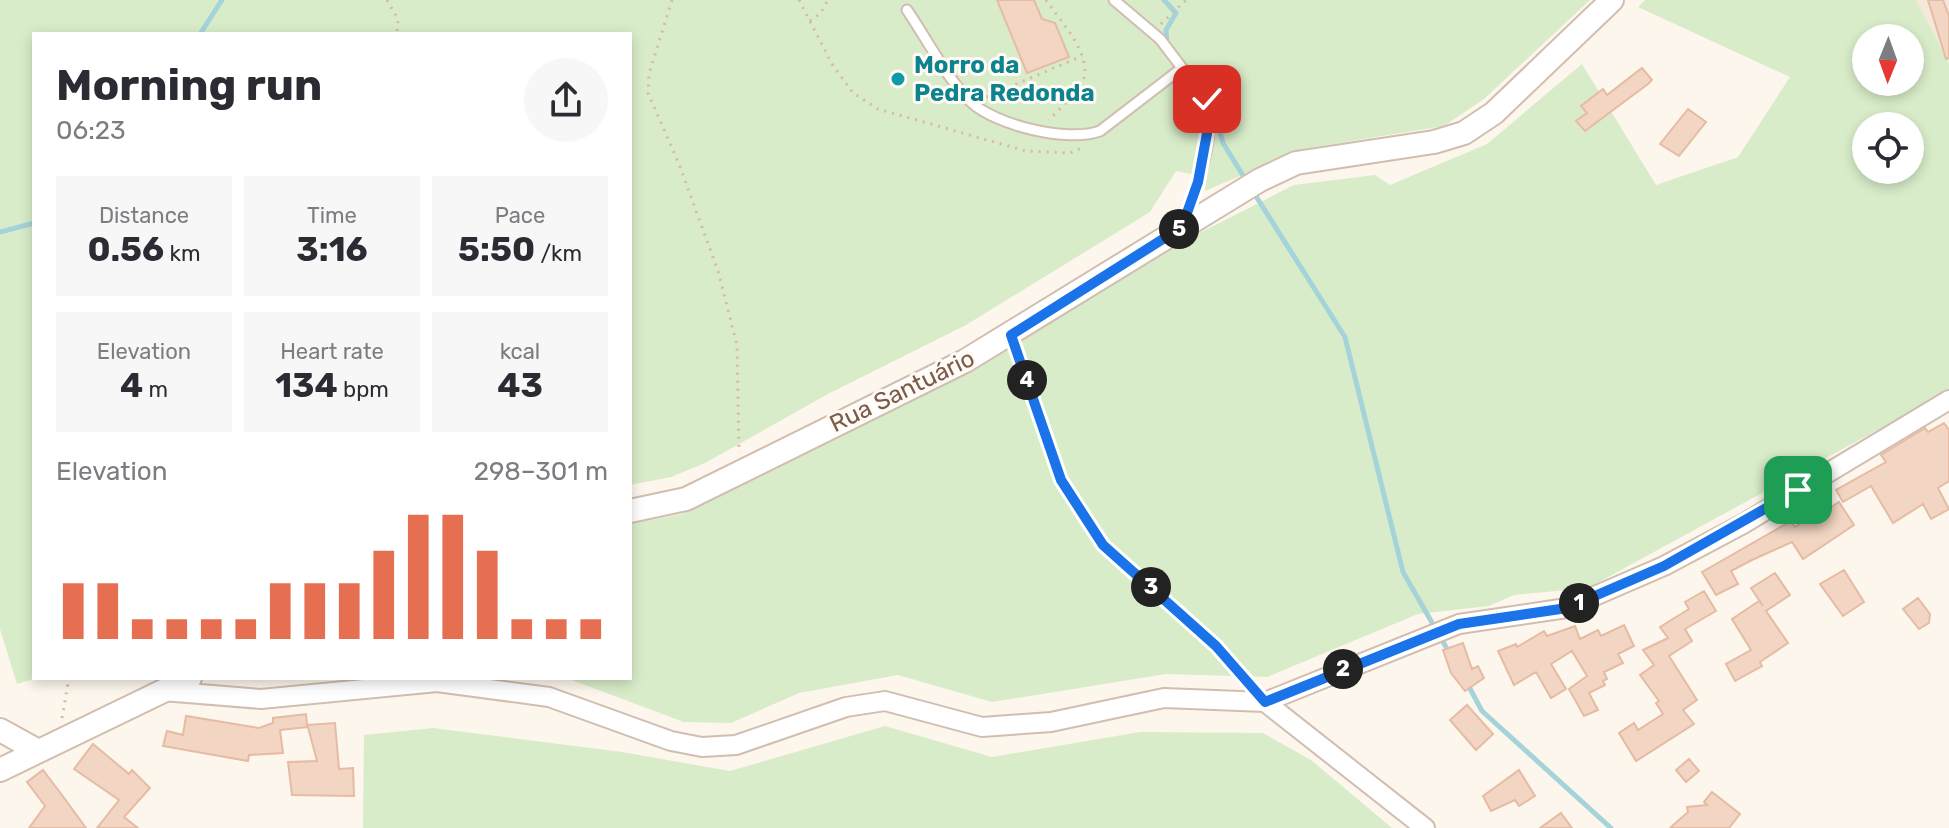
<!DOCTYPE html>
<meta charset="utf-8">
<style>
:root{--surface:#fff;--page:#f7f7f7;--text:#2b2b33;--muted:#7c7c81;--accent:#e76f51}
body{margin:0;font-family:Rubik,sans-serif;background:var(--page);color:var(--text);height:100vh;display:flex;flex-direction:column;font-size:30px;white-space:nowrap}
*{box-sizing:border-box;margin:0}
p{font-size:26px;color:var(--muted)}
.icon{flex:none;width:44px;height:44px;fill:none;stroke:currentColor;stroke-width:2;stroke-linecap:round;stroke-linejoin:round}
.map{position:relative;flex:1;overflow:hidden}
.sheet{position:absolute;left:32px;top:32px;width:600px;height:648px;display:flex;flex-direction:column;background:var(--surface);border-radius:0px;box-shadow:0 4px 12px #0003}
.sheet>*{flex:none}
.needle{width:52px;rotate:181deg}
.buttons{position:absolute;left:1852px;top:24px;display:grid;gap:16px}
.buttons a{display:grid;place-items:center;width:72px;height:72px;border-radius:50%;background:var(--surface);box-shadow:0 4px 12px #0003;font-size:40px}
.pin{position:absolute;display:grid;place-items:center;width:68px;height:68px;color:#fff;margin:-34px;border-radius:16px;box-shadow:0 4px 12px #0006}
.km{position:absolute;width:40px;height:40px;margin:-20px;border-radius:50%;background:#222;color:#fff;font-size:22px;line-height:40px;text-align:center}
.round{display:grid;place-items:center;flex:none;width:84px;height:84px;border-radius:42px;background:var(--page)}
.overview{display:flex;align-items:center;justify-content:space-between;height:136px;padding:0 24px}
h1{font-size:44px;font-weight:700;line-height:60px}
.metrics{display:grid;grid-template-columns:repeat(3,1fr);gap:12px;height:136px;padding:8px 24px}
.metrics div{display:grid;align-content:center;border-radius:0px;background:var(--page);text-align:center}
.metrics b{font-size:34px;font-weight:700}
.metrics small{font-size:22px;font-weight:400}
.metrics p{font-size:22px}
.chart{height:224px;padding:16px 24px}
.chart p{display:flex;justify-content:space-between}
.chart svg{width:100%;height:144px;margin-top:8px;stroke:var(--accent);stroke-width:6}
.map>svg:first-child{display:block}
.residential{fill:#f5e8da}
.green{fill:#d8ecc9;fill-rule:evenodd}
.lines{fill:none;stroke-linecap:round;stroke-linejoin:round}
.stream{stroke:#a5d3da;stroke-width:5}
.building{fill:#f3d5c3;stroke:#e6bba3;stroke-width:2}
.service-casing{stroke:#d1beb0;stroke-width:13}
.minor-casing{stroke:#d1beb0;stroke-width:22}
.tertiary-casing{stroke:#d1beb0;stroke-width:26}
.path{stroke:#d9b8a5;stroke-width:3;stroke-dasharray:2 6;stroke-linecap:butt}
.service{stroke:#fff;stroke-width:9}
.minor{stroke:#fff;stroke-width:18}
.tertiary{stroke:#fff;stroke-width:22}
.route-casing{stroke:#fff;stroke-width:16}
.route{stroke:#1a73e8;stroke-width:10}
.culture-dot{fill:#0f9aa8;stroke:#fffaf3;stroke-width:3}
.labels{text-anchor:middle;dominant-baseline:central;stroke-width:6;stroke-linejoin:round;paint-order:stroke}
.culture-label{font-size:24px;font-weight:bold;fill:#0d838f;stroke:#fffaf3;text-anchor:start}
.street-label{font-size:24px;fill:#7a5c4d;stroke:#fffaf3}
</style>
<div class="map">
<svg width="1949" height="828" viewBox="0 0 1949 828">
<rect width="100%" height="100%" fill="#fdf6ec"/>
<!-- residential -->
<path class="residential" d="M1916 0H1949V63Z"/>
<!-- green -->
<path class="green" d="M0 0H1590L1484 99 1444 126 1303 149 1205 191 1206 177 1176 171 1150 212 966 325 828 394 705 463 671 477 630 485V34H34V678H37L17 684 0 629Z
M1645 0H1916L1949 63V391L1588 588 1514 595 1489 606 1418 614 1267 677 1166 674 992 702 898 675 799 693 731 723 684 722 566 678H630V524L682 514 989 360 1164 251 1294 185 1375 175 1390 185 1487 144 1582 64 1656 185 1738 157 1790 77 1638 7ZM1866 38H1910V82H1866ZM1866 126H1910V170H1866Z
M885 726 992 757 1140 732 1263 733 1311 760 1392 828H363L364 735 433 728 622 752 730 771Z"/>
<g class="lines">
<!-- stream -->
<path class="stream" d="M1164 0 1176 13 1166 30 1167 44
M200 34 222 0
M1213 108 1223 143 1247 182
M1252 190 1345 337 1403 572 1450 654
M0 232 34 223
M1467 683 1482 711 1611 828"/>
</g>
<!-- building -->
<path class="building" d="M997 0H1034L1042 19 1055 23 1069 57 1027 73Z
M1928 0H1943L1949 16V58L1946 59Z
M1642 68 1652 80 1648 84 1585 131 1576 121 1587 113 1581 106 1603 89 1607 95Z
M1688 109 1706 122 1679 156 1660 144Z
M1944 423 1949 430V481L1938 488 1949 509 1931 519 1923 504 1893 523 1871 486 1843 502 1836 490 1886 462 1881 455 1925 428 1928 432Z
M1839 502 1854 525 1803 559 1792 542 1752 560 1731 571 1738 584 1716 595 1702 572 1791 521 1795 527 1808 518 1810 521Z
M1844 570 1864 602 1843 616 1820 584Z
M1775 573 1790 595 1766 611 1788 643 1760 662 1762 666 1735 681 1726 664 1751 650 1732 619 1759 601 1763 606 1751 588Z
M1704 591 1716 611 1685 629 1692 641 1669 656 1697 700 1683 710 1694 724 1636 761 1619 733 1634 723 1638 730 1663 714 1656 703 1659 701 1640 675 1654 665 1643 650 1668 638 1660 627 1689 609 1685 602Z
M1918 598 1930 614 1929 623 1919 629 1903 609Z
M1624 625 1634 646 1618 654 1623 663 1604 672 1607 679 1603 681 1605 685 1589 693 1598 710 1584 716 1569 689 1587 676 1572 651 1551 664 1566 689 1551 698 1536 672 1514 685 1498 651 1516 644 1517 647 1544 631 1547 636 1575 626 1580 639 1598 630 1601 636Z
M1463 643 1472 669 1478 666 1484 678 1465 691 1451 673 1443 650Z
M1467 705 1493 734 1476 750 1450 720Z
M306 714 307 725 335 723 339 769 353 768 354 796 292 795 288 762 317 761 308 727 280 730 283 753 249 755 248 761 163 746 167 731 183 735 186 716 259 728 273 723V718Z
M93 744 129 774 132 770 150 788 124 817 138 828H97L119 800 74 769Z
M1689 759 1699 771 1686 782 1676 770Z
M43 770 62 795 86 828H29L45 806 27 782Z
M1519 770 1535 796 1519 806 1515 800 1491 811 1483 796Z
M1712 792 1740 814 1729 828H1670L1688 812 1687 807 1707 805 1704 802Z
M1561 813 1572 828H1540Z"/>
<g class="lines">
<defs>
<path id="service" d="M1114 0 1160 39 1182 68
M907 10C925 36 949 82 971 102 995 125 1068 143 1100 131L1182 68C1191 76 1202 85 1206 97 1218 133 1197 185 1185 220"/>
<path id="minor" d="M163 691 261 699 437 682 549 697 671 741 702 747 736 745 846 707 885 701 982 727 1051 722 1164 698 1265 702 1425 828
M1265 702 1459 624 1567 608 1664 566 1743 524 1949 400"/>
<path id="tertiary" d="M630 511 686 499 965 361 1260 180 1296 163 1434 142 1464 133 1494 113 1612 0
M0 730 38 751
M0 770 190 678"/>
</defs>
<!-- service casing -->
<use href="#service" class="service-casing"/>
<!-- minor casing -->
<use href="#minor" class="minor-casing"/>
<!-- tertiary casing -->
<use href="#tertiary" class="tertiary-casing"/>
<!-- path -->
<path class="path" d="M387 0 398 19 397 34
M672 0 649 74 648 93 679 164 718 271 737 345 739 453
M799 0 832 64 853 93 878 109 1026 151 1070 153 1082 148
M1046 0C1059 20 1095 56 1082 83 1075 96 1059 109 1049 120
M810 21 821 13 828 0
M1161 24 1186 0
M986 97 1082 56
M1017 351 1061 480 1103 545 1216 646 1250 684
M62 718 69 678"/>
<!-- service -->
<use href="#service" class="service"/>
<!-- minor -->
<use href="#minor" class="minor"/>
<!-- tertiary -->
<use href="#tertiary" class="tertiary"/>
</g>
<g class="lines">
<defs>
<path id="route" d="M1207 99 1208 128 1198 182 1182 227 1011 335 1061 480 1103 545 1216 646 1265 702 1459 624 1567 608 1664 566 1798 490"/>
</defs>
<!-- route casing -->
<use href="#route" class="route-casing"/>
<!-- route -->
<use href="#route" class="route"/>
</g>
<!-- markers -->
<circle class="culture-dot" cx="898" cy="79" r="8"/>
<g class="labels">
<!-- culture labels -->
<g class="culture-label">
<text x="914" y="65">Morro da<tspan x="914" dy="28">Pedra Redonda</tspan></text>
</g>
<!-- street labels -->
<g class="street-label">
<text transform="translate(902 391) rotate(-26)">Rua Santuário</text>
</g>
</g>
</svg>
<div class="buttons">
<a><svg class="needle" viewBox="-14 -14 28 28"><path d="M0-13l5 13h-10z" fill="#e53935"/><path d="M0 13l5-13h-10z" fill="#7c7c81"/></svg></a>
<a><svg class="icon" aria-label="locate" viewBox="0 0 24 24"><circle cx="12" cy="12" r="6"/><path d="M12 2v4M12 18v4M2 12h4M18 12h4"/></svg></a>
</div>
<div class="pin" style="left:1798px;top:490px;background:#1e9e55"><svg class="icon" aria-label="arrive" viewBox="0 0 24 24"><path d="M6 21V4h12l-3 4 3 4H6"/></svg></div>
<div class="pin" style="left:1207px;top:99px;background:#d93025"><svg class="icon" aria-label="check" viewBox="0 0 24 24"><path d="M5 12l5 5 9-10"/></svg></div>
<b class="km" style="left:1579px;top:603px">1</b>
<b class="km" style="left:1343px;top:669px">2</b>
<b class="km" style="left:1151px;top:587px">3</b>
<b class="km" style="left:1027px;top:380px">4</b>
<b class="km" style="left:1179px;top:229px">5</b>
<section class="sheet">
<div class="overview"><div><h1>Morning run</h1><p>06:23</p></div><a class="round"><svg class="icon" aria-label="share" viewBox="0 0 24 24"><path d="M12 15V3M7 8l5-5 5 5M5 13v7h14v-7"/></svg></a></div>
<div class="metrics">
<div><p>Distance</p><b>0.56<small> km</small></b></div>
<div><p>Time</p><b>3:16</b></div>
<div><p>Pace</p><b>5:50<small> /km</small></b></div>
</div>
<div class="metrics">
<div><p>Elevation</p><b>4<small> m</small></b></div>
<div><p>Heart rate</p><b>134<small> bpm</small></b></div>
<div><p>kcal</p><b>43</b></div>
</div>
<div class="chart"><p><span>Elevation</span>298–301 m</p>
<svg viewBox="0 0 160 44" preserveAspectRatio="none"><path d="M5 44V27M15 44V27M25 44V38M35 44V38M45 44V38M55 44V38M65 44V27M75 44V27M85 44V27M95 44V17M105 44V6M115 44V6M125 44V17M135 44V38M145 44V38M155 44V38"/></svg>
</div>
</section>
</div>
